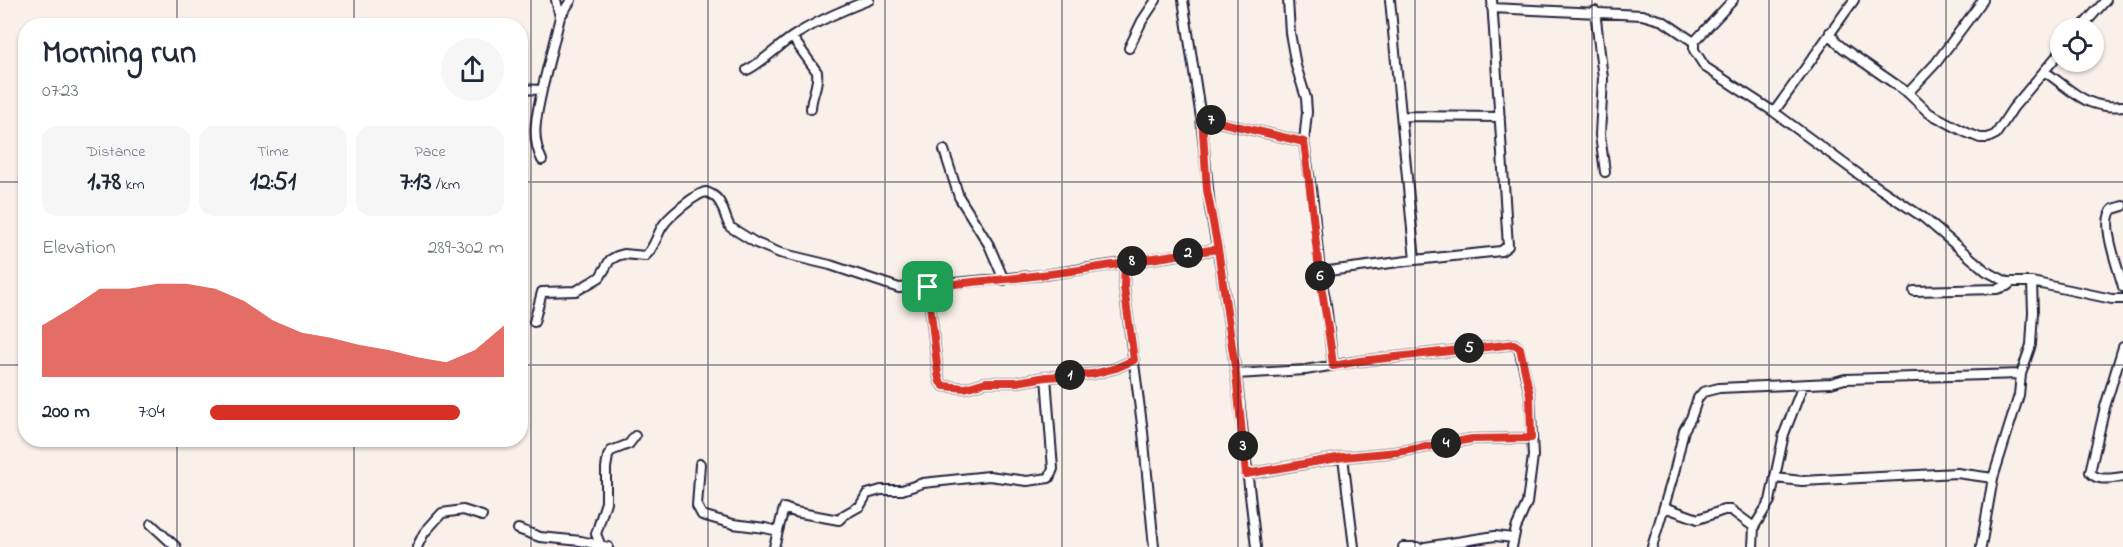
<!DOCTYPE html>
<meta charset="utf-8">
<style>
:root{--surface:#fff;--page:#f6f6f7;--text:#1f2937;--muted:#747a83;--accent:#d93025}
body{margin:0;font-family:"Indie Flower",sans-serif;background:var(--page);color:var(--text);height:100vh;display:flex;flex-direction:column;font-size:22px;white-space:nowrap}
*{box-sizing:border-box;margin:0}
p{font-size:20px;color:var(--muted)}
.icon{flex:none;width:33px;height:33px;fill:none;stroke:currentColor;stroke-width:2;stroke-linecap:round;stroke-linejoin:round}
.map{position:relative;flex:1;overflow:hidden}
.sheet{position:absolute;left:18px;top:18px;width:510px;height:429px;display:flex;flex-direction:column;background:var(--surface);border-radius:24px;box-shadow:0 2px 4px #0004}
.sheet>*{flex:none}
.controls{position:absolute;left:2050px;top:18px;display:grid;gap:12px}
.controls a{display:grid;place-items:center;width:54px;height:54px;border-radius:50%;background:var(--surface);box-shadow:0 2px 4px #0004;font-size:30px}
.pin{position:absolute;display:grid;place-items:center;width:51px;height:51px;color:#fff;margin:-26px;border-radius:12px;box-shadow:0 3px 9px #0006}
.km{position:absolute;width:30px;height:30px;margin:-15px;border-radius:50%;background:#222;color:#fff;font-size:16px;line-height:30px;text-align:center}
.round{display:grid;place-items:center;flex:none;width:63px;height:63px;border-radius:32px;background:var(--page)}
.head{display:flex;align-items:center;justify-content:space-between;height:102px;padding:0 24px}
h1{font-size:33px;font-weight:700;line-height:45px}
.figures{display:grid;grid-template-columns:repeat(3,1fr);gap:9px;height:102px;padding:6px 24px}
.figures div{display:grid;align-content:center;border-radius:15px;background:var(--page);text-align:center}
.figures b{font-size:26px;font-weight:700}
.figures small{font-size:16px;font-weight:400}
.figures p{font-size:16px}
.chart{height:168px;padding:12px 24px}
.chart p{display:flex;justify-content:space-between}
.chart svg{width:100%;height:108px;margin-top:6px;fill:var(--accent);opacity:.7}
ul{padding:0 24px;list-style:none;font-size:20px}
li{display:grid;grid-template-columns:96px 72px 1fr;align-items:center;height:45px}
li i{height:15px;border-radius:8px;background:var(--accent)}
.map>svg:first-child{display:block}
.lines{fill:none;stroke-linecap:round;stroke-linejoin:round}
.minor-casing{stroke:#22223b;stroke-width:12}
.minor{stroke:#fff;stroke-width:8}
.route-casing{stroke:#fff;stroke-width:12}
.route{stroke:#d93025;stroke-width:8}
.grid{fill:none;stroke:#22223b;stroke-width:1.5;stroke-opacity:0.55}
</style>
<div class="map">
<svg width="2123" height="547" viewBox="0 0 2123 547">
<rect width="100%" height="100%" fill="#faf0ea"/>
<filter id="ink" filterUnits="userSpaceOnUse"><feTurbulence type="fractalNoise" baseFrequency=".0167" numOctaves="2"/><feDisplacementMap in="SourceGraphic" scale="12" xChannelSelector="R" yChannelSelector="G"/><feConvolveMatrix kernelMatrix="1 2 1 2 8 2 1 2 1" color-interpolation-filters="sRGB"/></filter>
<g filter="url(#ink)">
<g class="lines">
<defs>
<path id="minor" d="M556 0 560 17
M1183 0 1201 118 1210 208 1221 269 1236 374 1256 547
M1288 0 1290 33 1296 66 1306 98 1307 112 1304 142 1313 202 1320 272 1326 304 1333 366
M1390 0 1415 260
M1733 0 1694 42V50L1705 67 1774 112 1861 176 1924 218 1986 271 2007 282H2032L2112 299H2123
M1492 8 1642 15 1663 21 1694 42
M1595 11 1603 78 1600 135 1605 172
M2081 28 2106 0
M1830 32 1836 42 1843 48 1908 93 1929 113 1965 132 1980 138H1988L1996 134 2013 108 2061 51
M792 37 817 72C819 85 811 96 811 109
M1129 48 1142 21 1156 0
M747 70C764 61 776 48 792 37 816 21 843 10 869 0
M2044 71C2072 90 2086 110 2123 106
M520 89 542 90 560 17 571 0
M1908 93 1936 63 1983 0
M1774 112 1854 0
M1402 116 1500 117
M1201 118 1304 142
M944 150 959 197 989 245 1004 280
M542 160C530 136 537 115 542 90
M2123 206 2113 209C2099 221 2119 270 2123 287
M1125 262 1124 287 1143 432 1154 547
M1320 272 1415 260 1501 251 1508 246 1492 0
M928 287 938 374 940 382 944 386 965 388 986 382H1017L1046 377 1093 374 1116 368 1134 360
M1914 291 1997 289 2007 286 2012 282
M534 322 542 292 576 291 600 277 610 260 617 256 624 254 645 256C654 249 656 237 662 227 667 218 695 194 706 192 724 198 722 212 730 227L756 243 780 253 830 265 899 288 1043 275 1218 249
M2123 347 2105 407 2090 472C2097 482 2112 478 2123 477
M1236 374 1305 370 1360 361 1514 344 1519 348 1530 395 1533 456 1527 503 1516 528 1512 547
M1343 457 1354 547
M700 464 697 506 702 515 733 524 765 528 778 531
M1247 474 1343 457 1397 452 1472 439 1531 438
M1775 478 1802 481 1957 473 1993 478
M1664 507 1698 519 1724 510H1731L1754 527
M151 524 176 547
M518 529 540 537 581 541 608 547
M600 544 596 534 606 502V468L608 456 611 451 629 444 635 436
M417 547 424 533 442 513 463 510 482 516
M774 547 784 508 795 512 839 520 844 515 860 506 867 494 881 490H902L923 483 989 476 1027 481 1049 478 1053 469 1046 377
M1403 547H1417
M1425 547 1495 536 1514 538
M1652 547 1674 473 1684 430 1691 418 1698 398 1703 392 1719 388 1831 383 1845 379 2021 374
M1753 547 1754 527 1770 501 1784 434 1803 385
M1981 547 1993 478 2019 395 2021 374 2031 345 2033 312 2032 282"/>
</defs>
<!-- minor casing -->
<use href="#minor" class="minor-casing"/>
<!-- minor -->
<use href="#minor" class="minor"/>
</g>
</g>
<g class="lines" filter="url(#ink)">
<defs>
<path id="route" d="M928 287 938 374 940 382 944 386 965 388 986 382H1017L1046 377 1093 374 1116 368 1134 360 1124 287 1125 262 1218 249 1236 374 1246 474 1343 457 1397 452 1472 439 1531 438 1530 395 1520 348 1514 344 1360 361 1333 366C1330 334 1323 302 1319 270 1314 228 1310 185 1304 142L1202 118 1207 190 1218 249C1159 257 1100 268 1041 275 1004 280 965 282 928 287"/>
</defs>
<!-- route casing -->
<use href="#route" class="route-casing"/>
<!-- route -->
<use href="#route" class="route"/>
</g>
<!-- grid -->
<path class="grid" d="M177 0V26M354 0V26M531 0V547M708 0V547M885 0V547M1062 0V547M1238 0V547M1415 0V547M1592 0V547M1769 0V547M1946 0V547M0 182H26M520 182H2123M0 365H26M520 365H2123M177 440V547M354 440V547"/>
</svg>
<div class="controls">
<a><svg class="icon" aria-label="locate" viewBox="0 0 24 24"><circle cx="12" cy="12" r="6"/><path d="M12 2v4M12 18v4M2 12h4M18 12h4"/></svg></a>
</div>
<div class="pin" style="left:928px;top:287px;background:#1e9e55"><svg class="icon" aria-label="arrive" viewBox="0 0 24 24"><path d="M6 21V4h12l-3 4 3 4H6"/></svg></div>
<b class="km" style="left:1070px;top:375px">1</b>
<b class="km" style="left:1188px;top:253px">2</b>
<b class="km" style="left:1243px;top:446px">3</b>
<b class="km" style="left:1446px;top:443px">4</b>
<b class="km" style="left:1469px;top:348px">5</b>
<b class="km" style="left:1320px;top:276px">6</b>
<b class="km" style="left:1211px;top:120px">7</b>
<b class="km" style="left:1132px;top:261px">8</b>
<section class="sheet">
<div class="head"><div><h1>Morning run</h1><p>07:23</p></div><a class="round"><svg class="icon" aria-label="share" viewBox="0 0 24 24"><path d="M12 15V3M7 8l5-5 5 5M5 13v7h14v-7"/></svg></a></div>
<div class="figures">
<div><p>Distance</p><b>1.78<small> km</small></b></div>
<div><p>Time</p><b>12:51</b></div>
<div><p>Pace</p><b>7:13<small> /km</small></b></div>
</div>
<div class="chart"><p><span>Elevation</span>289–302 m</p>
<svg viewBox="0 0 160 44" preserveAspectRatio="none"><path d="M0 44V23L10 16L20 8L30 8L40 6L50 6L60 8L70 13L80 21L90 26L100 28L110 31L120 33L130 36L140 38L150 33L160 23V44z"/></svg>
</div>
<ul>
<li><b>200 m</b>7:04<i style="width:85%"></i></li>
</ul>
</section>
</div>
